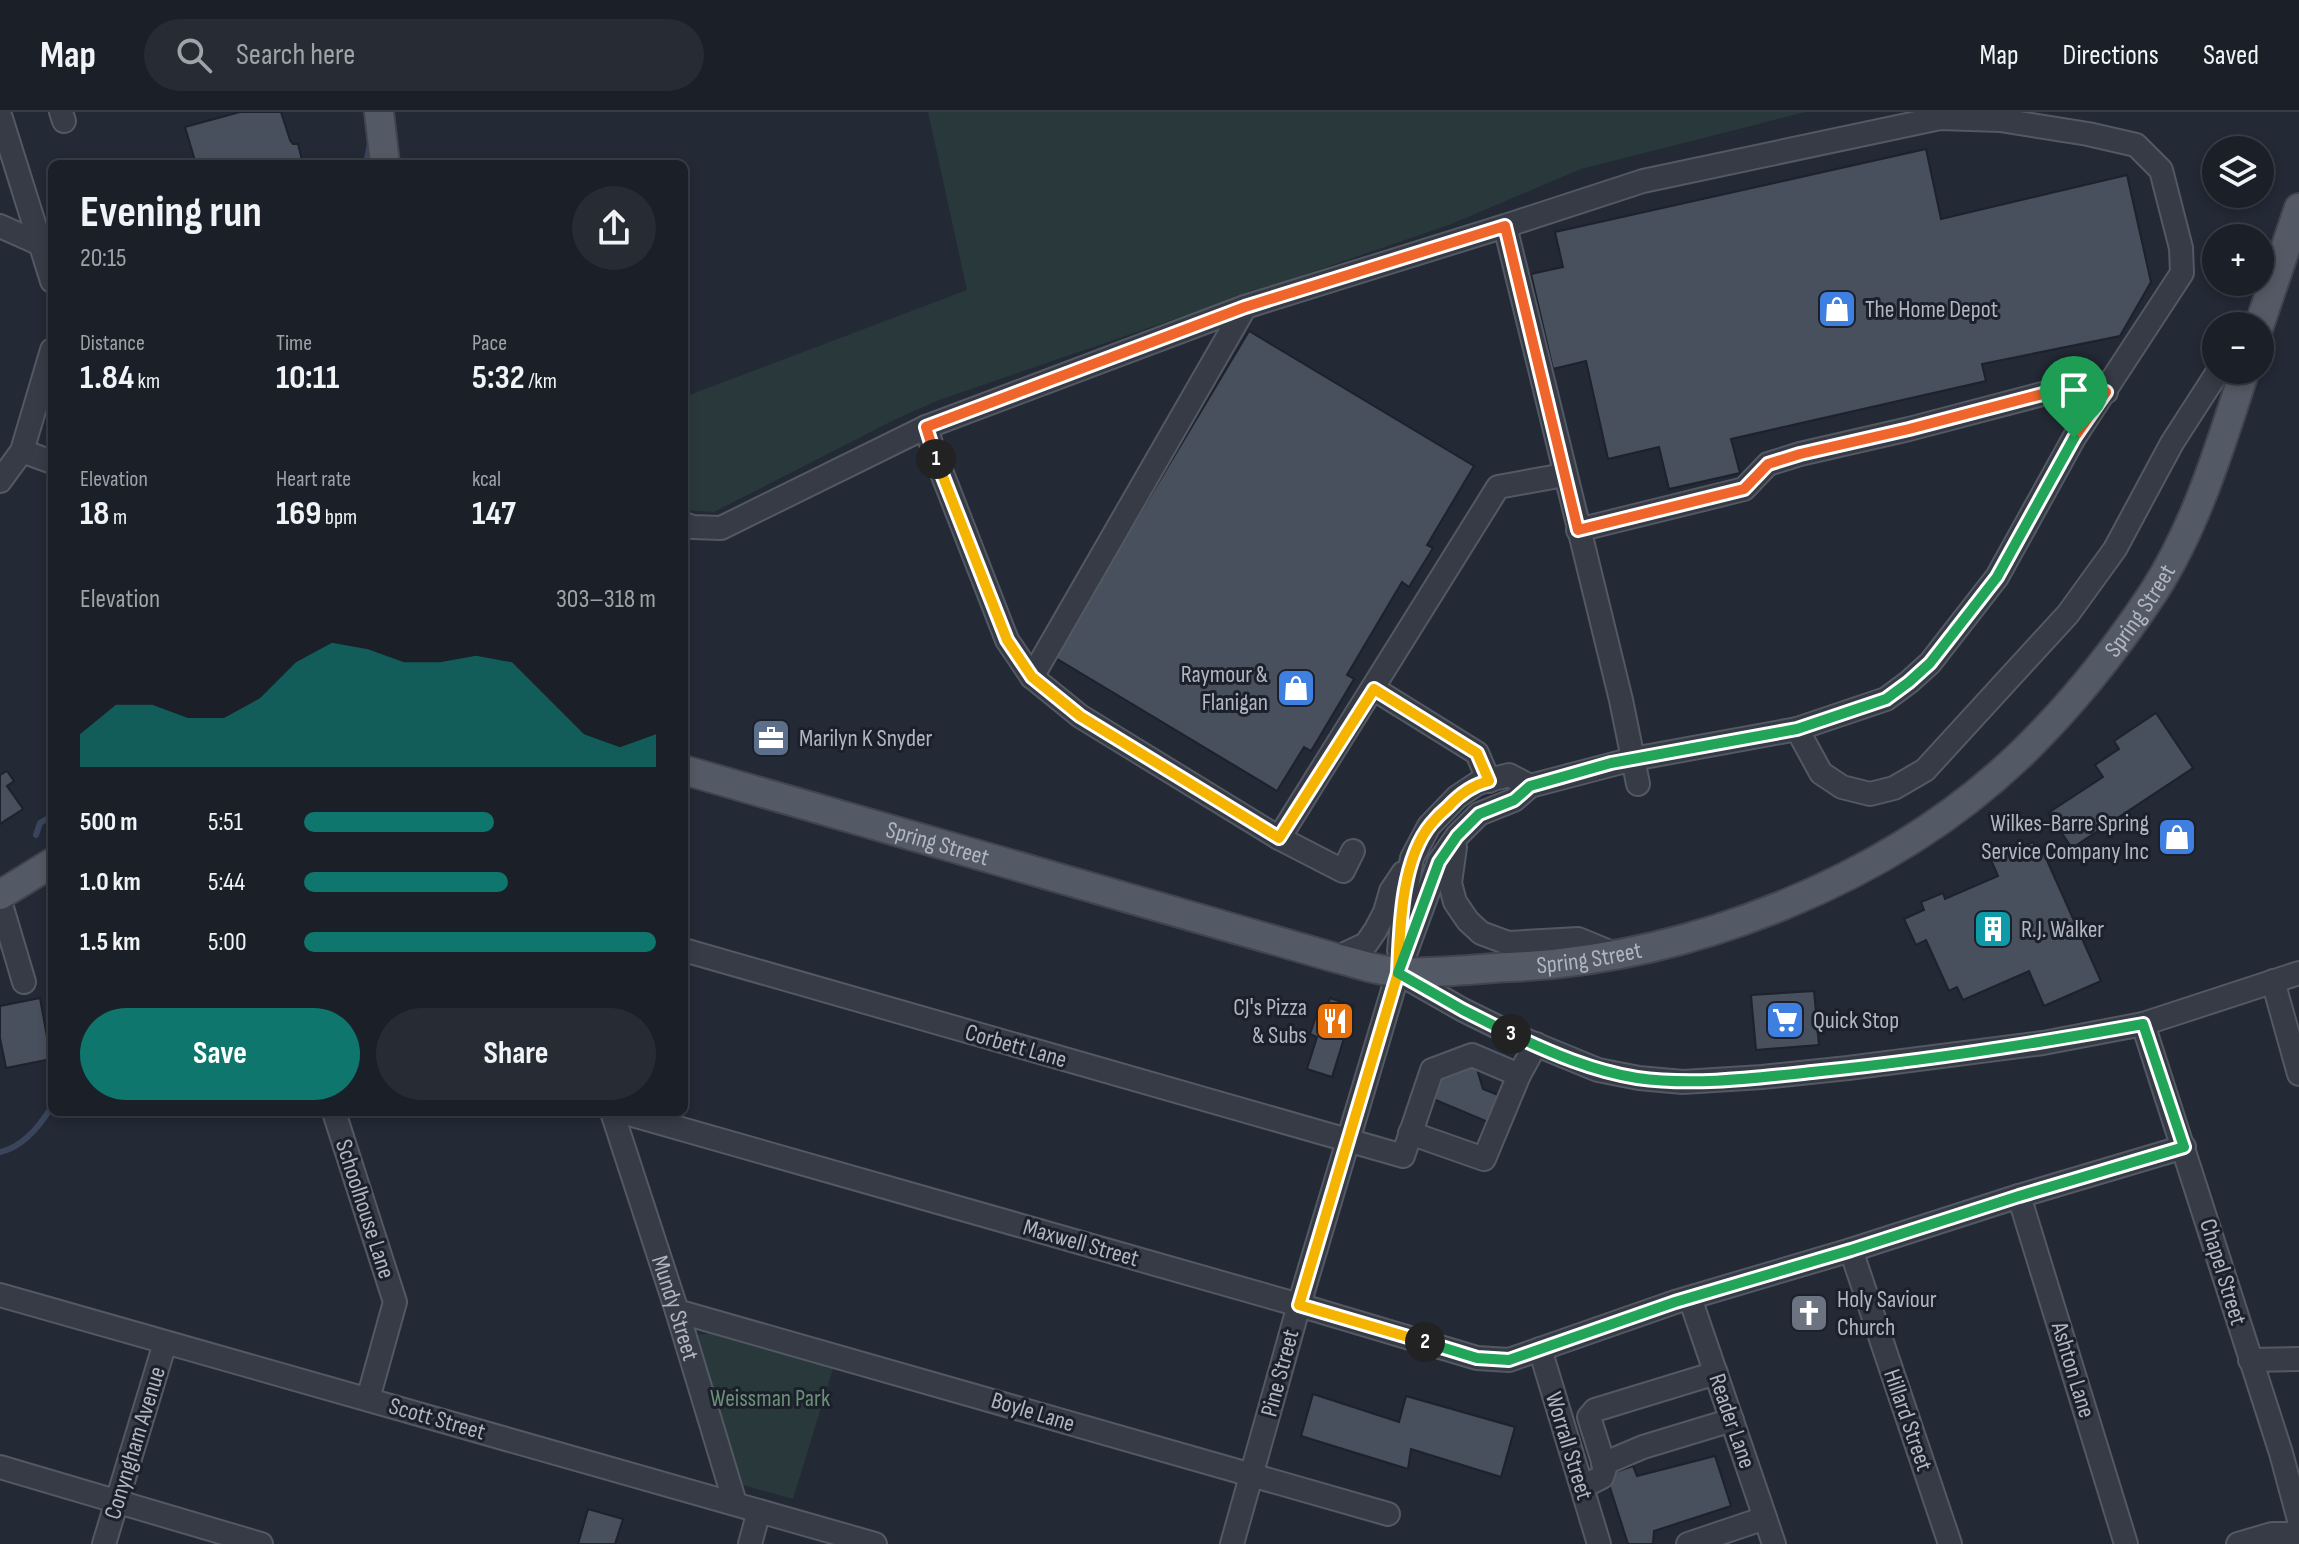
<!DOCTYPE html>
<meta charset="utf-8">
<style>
:root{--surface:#1a1f28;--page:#272c34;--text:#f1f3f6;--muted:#9fa2a8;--line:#383d45;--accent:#0f766e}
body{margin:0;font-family:"Sofia Sans Condensed",sans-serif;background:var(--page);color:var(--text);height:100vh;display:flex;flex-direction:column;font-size:30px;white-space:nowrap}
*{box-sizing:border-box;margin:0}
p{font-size:26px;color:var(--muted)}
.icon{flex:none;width:44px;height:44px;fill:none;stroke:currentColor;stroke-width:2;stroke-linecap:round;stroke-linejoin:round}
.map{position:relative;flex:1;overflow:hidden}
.details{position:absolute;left:48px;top:48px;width:640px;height:956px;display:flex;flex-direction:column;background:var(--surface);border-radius:12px;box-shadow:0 4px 12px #0003,0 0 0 2px var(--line)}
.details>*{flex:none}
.controls{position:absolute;left:2202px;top:24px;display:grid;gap:16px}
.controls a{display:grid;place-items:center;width:72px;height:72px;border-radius:50%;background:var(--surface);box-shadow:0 4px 12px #0003,0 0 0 2px var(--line);font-size:40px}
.pin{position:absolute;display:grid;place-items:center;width:68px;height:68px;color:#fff;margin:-82px -34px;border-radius:50% 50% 50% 0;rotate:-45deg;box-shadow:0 0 8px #0007}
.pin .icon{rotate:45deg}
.km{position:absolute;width:40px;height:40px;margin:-20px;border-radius:50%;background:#222;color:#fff;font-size:22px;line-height:40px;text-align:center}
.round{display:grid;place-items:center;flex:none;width:84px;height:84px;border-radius:42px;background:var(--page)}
.head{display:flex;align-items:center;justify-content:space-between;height:136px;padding:0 32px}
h1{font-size:44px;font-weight:700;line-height:60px}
.figures{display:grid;grid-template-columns:repeat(3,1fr);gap:12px;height:136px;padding:8px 32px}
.figures div{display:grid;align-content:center}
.figures b{font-size:34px;font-weight:700}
.figures small{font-size:22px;font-weight:400}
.figures p{font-size:22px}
.chart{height:224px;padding:16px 32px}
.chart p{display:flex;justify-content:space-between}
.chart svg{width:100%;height:144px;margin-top:8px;fill:var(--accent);opacity:.7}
.cta{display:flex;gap:16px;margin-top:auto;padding:16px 32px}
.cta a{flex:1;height:92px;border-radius:48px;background:var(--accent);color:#fff;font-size:32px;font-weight:700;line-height:92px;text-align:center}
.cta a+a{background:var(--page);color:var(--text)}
ul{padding:0 32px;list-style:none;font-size:26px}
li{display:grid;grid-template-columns:128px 96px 1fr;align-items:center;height:60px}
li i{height:20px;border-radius:10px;background:var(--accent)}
header{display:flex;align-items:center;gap:48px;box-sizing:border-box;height:112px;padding:0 40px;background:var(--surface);border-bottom:2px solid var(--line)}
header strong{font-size:38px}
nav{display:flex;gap:44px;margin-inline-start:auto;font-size:28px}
.search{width:560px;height:72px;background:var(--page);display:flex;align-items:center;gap:20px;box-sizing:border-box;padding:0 28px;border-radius:44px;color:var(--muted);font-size:30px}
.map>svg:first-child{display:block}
.green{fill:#29383a}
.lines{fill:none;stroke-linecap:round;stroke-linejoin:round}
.stream{stroke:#3a455c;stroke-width:6}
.building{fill:#484f5d;stroke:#1d222c;stroke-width:2}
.minor-casing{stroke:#535963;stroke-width:26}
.major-casing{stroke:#3f444f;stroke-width:32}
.minor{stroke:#363b46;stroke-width:22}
.major{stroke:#545a65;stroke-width:28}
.split-1-casing{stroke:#fff;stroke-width:16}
.split-2-casing{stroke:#fff;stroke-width:16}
.split-3-casing{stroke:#fff;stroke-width:16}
.split-4-casing{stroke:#fff;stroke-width:16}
.split-1{stroke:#f0652b;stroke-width:10}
.split-2{stroke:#f5b400;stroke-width:10}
.split-3{stroke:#22a559;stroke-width:10}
.split-4{stroke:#22a559;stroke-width:10}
.labels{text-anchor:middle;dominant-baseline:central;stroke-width:6;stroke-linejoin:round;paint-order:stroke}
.poi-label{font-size:24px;fill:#b0b6c2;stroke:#1b202a;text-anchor:start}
.street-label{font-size:24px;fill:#b0b6c2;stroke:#1b202a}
.park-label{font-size:24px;fill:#6b8f77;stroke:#1b202a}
</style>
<header>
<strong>Map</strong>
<div class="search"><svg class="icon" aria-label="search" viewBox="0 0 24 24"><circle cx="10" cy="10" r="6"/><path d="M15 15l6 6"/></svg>Search here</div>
<nav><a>Map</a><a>Directions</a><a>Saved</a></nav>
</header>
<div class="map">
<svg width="2299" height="1432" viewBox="0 0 2299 1432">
<rect width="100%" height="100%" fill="#232935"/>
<!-- green -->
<path class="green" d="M928 0H1806L1581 57 1449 113 939 288 894 308 714 400 684 398V285L967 178Z
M730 1219 835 1250 793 1387 743 1373 696 1223Z"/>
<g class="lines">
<!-- stream -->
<path class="stream" d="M366 52 370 31
M36 723 40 711 52 704
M0 1040C23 1035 40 1014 52 994"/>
</g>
<!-- building -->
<path class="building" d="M240 0H281L290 28 293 32H298L303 52H196L185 15Z
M1926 37 1941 107 2127 63 2151 170 2120 224 1982 252 1986 269 1731 327 1740 361 1669 377 1659 335 1608 347 1586 249 1553 257 1531 162 1563 155 1555 120Z
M1249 219 1474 354 1427 433 1433 436 1409 475 1402 470 1347 563 1354 567 1311 639 1304 635 1277 679 1054 545Z
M2156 601 2193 656 2072 736 2048 701 2103 665 2095 653 2119 637 2114 629Z
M7 659 14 669 7 674 23 697 0 712V663Z
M2033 730 2036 737 2041 735 2101 869 2044 894 2029 859 1963 888 1957 875 1949 879 1926 828 1916 833 1904 807 1924 798 1921 790 1943 781 1945 787 1998 764 1991 748Z
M1814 879 1819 933 1756 938 1751 883Z
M40 886 51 947 6 956 0 926V894Z
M1330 886 1354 894 1332 965 1307 957 1317 925 1310 922 1317 901 1324 903Z
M1476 954 1483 977 1513 989 1502 1016 1431 986 1440 963Z
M739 1276 742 1290 729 1294 725 1279Z
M1313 1282 1399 1310 1406 1284 1515 1315 1501 1365 1411 1337 1408 1357 1301 1324Z
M1715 1344 1731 1394 1654 1419 1653 1432H1628L1606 1363 1633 1354 1637 1364Z
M588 1397 623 1407 615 1432H578Z"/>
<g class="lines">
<defs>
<g id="minor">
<path d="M61 0 64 9"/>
<path d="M0 3 52 169"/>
<path d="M0 114 40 132"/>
<path d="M926 315 933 338 1007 528 1032 565 1080 604 1279 726 1343 759 1353 739"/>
<path d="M22 339 52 350"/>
<path d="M0 369 22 339 52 238"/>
<path d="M684 412 693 415 721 416 926 315 1245 195 1505 114 1621 588 1633 647 1797 617 1886 587 1909 570 1930 551 1997 465 2074 326 2182 161 2181 136 2161 58 2136 33 2088 22 2000 8 1940 6 1643 69 1505 114"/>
<path d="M1578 418 1744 377 1768 352 1800 342 1909 317 2069 275 2106 280"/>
<path d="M1032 565 1245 195"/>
<path d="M1374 577 1477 641 1489 669"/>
<path d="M1797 617 1821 661 1842 675 1870 682 1894 676 1925 658 2068 502 2115 437 2172 331 2219 258"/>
<path d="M1279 726 1498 375 1564 363"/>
<path d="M1455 735 1450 771 1455 790 1468 809 1481 821 1508 831 1578 827 1617 843"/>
<path d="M0 789 24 870"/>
<path d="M684 838 1403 1044 1432 958 1472 943 1519 963"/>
<path d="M1399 839 1404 792 1412 746 1429 714 1457 685 1478 671 1509 663 1530 674"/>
<path d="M1336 846 1366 832 1375 819 1385 800 1391 779 1403 761"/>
<path d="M1398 861 1463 898 1520 926 1598 958 1639 966 1683 970 1762 965 1848 956 2043 931 2143 912 2299 861"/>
<path d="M2273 869 2299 962"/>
<path d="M2143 912 2281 1341 2299 1408"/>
<path d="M334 1000 395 1190 368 1287"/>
<path id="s1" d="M612 1000 677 1199 735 1391"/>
<path d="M622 1000 1299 1193 1477 1246 1509 1248 1675 1190 1851 1138 2019 1084 2184 1035"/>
<path d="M1410 1021 1484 1047 1519 963 1536 932"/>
<path d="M2019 1084 2126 1432"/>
<path d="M1851 1138 1950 1432"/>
<path d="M0 1183 875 1432"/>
<path d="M1690 1186 1774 1432"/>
<path d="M677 1199 1388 1402"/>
<path d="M1540 1237 1599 1432"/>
<path d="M2250 1248 2299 1247"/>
<path d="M1603 1352 1643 1335 1732 1308"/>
<path d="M0 1355 261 1432"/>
<path d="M1582 1375 1602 1365 1605 1356 1589 1305 1595 1298 1716 1261"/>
<path d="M104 1432 165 1231"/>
<path d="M750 1432 759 1399"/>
<path d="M1232 1432 1299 1193 1398 861 1439 750 1457 724 1479 702 1514 688 1530 674 1633 647 1638 672"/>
<path d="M1688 1432 1765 1406"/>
<path d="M2238 1432 2272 1422H2299"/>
</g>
<g id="major">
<path d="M379 0 385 52"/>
<path d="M2259 214 2299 96"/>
<path id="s2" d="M684 658 1336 846C1357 851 1380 860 1401 860 1437 862 1474 857 1510 855 1689 847 1888 769 2019 644 2070 595 2114 540 2153 481 2197 413 2220 334 2245 258"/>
<path d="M0 783 52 751"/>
</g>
</defs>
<!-- minor casing -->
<use href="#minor" class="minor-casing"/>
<!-- major casing -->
<use href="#major" class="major-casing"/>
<!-- minor -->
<use href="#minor" class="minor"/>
<!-- major -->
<use href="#major" class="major"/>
</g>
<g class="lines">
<defs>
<path id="split-1" d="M936 347 926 315 1245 195 1505 114 1578 418 1744 377 1768 352 1800 342 1909 317 2069 275 2106 280 2074 326"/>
<path id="split-2" d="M936 347 1007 528 1032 565 1080 604 1279 726 1374 577 1477 641 1489 669C1472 673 1459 683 1448 695 1442 700 1436 706 1431 712 1401 748 1400 816 1398 861L1299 1193 1425 1230"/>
<path id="split-3" d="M1425 1230 1477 1246 1509 1248 1675 1190 1851 1138 2019 1084 2184 1035 2143 912C2034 932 1923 949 1812 960 1755 966 1694 974 1637 966 1593 959 1551 941 1511 922"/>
<path id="split-4" d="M1511 922 1463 898 1398 861 1439 750 1457 724 1479 702 1514 688 1530 674 1611 651 1797 617 1886 587 1909 570 1930 551 1997 465 2074 326"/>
</defs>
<!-- split-1 casing -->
<use href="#split-1" class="split-1-casing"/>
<!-- split-2 casing -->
<use href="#split-2" class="split-2-casing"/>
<!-- split-3 casing -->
<use href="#split-3" class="split-3-casing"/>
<!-- split-4 casing -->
<use href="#split-4" class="split-4-casing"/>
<!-- split-1 -->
<use href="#split-1" class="split-1"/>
<!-- split-2 -->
<use href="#split-2" class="split-2"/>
<!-- split-3 -->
<use href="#split-3" class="split-3"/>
<!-- split-4 -->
<use href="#split-4" class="split-4"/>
</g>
<!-- icons -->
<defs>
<symbol id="shop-square" viewBox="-11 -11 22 22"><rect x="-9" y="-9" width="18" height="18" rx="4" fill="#3f7fe0" stroke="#1b202a"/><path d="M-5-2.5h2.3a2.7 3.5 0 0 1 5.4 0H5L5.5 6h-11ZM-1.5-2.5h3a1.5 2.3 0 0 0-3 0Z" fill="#fff"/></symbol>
<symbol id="office-square" viewBox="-11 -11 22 22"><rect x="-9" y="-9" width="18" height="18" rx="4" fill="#5c6f8a" stroke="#1b202a"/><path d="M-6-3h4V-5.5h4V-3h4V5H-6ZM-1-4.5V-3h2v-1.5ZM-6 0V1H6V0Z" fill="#fff"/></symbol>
<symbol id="building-square" viewBox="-11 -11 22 22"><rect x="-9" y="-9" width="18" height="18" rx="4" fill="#0f9aa8" stroke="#1b202a"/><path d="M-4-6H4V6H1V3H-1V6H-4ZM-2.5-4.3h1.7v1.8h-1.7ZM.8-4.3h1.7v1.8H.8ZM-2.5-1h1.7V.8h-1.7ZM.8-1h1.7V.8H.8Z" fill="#fff"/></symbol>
<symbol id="supermarket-square" viewBox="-11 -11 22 22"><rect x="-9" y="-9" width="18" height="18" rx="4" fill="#3f7fe0" stroke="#1b202a"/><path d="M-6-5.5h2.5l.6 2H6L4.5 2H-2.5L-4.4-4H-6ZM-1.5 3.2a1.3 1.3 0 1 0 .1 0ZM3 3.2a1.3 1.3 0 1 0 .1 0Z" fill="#fff"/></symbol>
<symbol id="restaurant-square" viewBox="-11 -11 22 22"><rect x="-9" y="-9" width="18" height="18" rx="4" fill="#e8710a" stroke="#1b202a"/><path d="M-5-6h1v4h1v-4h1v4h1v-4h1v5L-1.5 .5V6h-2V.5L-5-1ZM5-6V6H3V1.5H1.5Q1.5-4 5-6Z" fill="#fff"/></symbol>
<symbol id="church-square" viewBox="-11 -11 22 22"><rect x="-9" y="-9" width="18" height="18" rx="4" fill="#6b7280" stroke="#1b202a"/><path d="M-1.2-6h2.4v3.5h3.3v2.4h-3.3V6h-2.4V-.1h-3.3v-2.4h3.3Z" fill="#fff"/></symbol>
</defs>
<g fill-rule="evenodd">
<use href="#shop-square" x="1815" y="175" width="44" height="44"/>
<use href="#shop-square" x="1274" y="554" width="44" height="44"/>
<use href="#office-square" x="749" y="604" width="44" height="44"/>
<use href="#shop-square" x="2155" y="703" width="44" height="44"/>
<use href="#building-square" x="1971" y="795" width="44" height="44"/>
<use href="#supermarket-square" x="1763" y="886" width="44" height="44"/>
<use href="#restaurant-square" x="1313" y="887" width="44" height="44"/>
<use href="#church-square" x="1787" y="1179" width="44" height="44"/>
</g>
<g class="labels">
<!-- poi labels -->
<g class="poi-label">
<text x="1865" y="197">The Home Depot</text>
<text x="1268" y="562" text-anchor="end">Raymour &amp;<tspan x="1268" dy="28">Flanigan</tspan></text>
<text x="799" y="626">Marilyn K Snyder</text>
<text x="2149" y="711" text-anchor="end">Wilkes-Barre Spring<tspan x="2149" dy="28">Service Company Inc</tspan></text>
<text x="2021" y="817">R.J. Walker</text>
<text x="1307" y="895" text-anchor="end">CJ's Pizza<tspan x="1307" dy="28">&amp; Subs</tspan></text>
<text x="1813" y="908">Quick Stop</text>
<text x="1837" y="1187">Holy Saviour<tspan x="1837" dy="28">Church</tspan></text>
</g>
<!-- street labels -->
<g class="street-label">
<text stroke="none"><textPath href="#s2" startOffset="1606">Spring Street</textPath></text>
<text stroke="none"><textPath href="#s2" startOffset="264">Spring Street</textPath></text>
<text stroke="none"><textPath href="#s2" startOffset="934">Spring Street</textPath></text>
<text transform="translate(1016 934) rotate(16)">Corbett Lane</text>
<text transform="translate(365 1097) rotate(72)">Schoolhouse Lane</text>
<text transform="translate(1081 1131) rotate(16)">Maxwell Street</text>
<text transform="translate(2223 1160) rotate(73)">Chapel Street</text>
<text stroke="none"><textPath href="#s1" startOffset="206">Mundy Street</textPath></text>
<text transform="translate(2073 1258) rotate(73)">Ashton Lane</text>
<text transform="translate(1280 1261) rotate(-75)">Pine Street</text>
<text transform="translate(1033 1300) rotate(17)">Boyle Lane</text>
<text transform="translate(437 1307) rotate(16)">Scott Street</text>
<text transform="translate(1908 1308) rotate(71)">Hillard Street</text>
<text transform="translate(1732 1309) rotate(71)">Reader Lane</text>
<text transform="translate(135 1331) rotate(-73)">Conyngham Avenue</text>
<text transform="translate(1569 1334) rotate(73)">Worrall Street</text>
</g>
<!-- park labels -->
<g class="park-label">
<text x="770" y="1286">Weissman Park</text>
</g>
</g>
</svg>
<div class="controls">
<a><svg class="icon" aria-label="layers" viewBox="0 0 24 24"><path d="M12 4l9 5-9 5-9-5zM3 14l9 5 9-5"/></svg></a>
<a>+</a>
<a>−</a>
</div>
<div class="pin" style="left:2074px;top:326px;background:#1e9e55"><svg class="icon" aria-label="arrive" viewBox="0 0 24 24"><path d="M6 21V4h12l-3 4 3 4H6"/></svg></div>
<b class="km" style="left:936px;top:347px">1</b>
<b class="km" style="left:1425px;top:1230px">2</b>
<b class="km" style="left:1511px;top:922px">3</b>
<section class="details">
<div class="head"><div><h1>Evening run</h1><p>20:15</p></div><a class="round"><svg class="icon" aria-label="share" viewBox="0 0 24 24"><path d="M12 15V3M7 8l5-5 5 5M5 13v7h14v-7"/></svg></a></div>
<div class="figures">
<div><p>Distance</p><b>1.84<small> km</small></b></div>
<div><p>Time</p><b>10:11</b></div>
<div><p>Pace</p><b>5:32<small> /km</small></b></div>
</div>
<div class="figures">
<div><p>Elevation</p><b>18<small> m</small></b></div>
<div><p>Heart rate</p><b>169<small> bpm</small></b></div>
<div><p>kcal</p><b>147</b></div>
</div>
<div class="chart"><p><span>Elevation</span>303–318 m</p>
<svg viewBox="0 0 160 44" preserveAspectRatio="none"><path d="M0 44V34L10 25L20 25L30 29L40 29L50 23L60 12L70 6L80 8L90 12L100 12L110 10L120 12L130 23L140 34L150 38L160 34V44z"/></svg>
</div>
<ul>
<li><b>500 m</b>5:51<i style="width:54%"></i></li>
<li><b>1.0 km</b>5:44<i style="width:58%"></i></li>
<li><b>1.5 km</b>5:00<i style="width:100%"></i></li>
</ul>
<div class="cta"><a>Save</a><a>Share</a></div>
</section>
</div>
